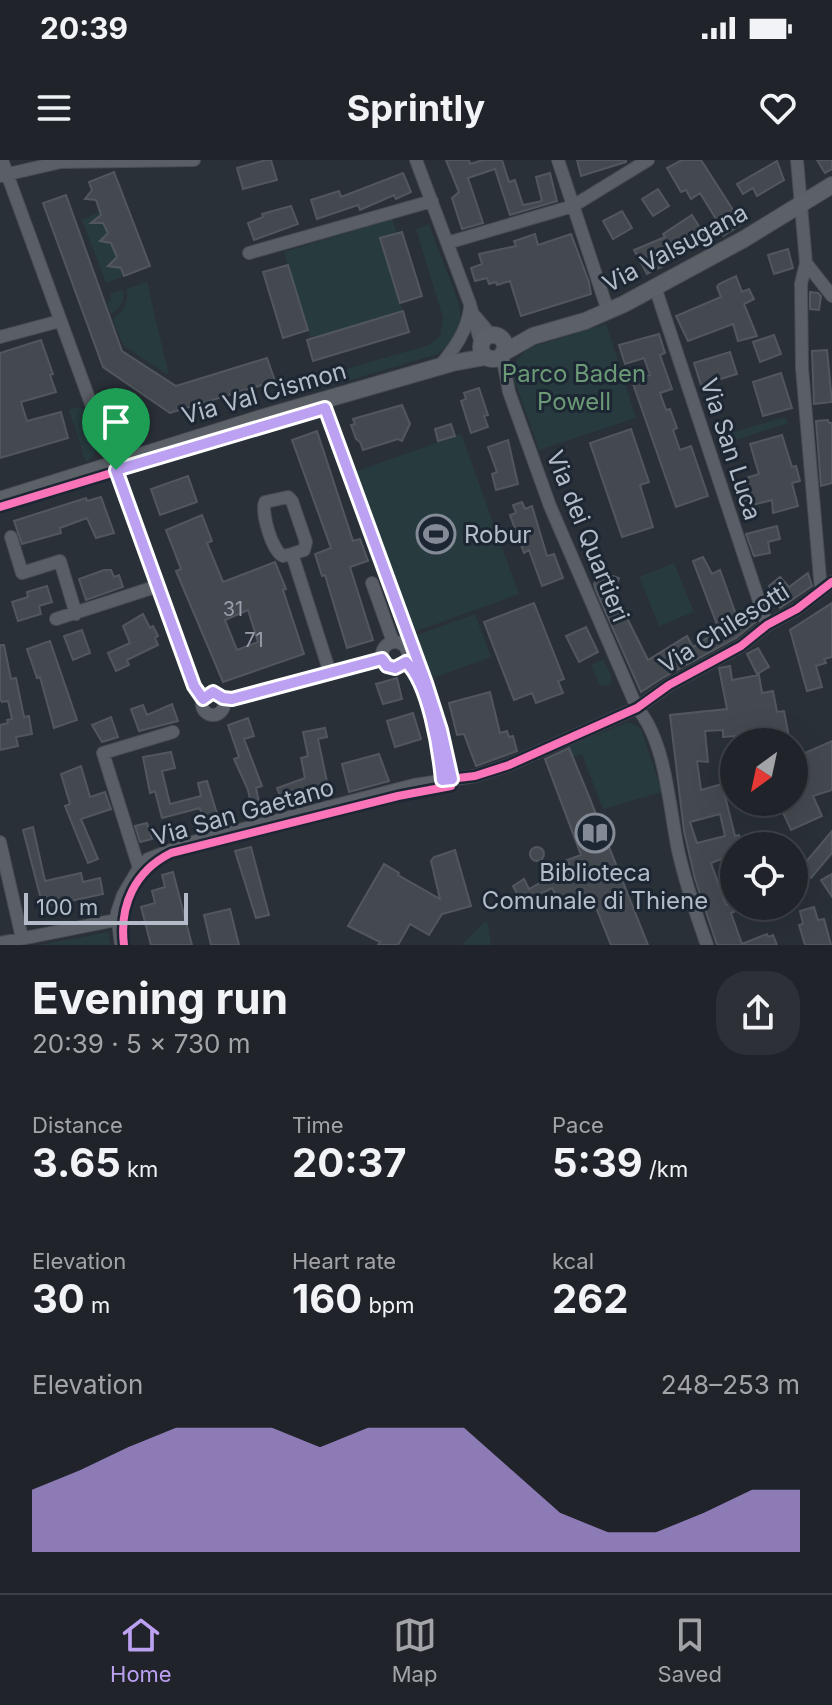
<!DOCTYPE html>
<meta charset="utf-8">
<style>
:root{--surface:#20242a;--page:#2d3036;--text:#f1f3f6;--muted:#a2a4a8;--line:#3d4147;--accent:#bca0f2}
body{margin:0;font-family:Inter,sans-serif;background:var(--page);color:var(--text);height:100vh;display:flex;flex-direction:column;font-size:30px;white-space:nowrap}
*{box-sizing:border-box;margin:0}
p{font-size:26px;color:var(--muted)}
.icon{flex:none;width:44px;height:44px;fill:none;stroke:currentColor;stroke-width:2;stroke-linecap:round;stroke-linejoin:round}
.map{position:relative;height:785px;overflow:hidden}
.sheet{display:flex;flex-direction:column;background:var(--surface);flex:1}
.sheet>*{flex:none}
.needle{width:52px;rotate:213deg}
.buttons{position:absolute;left:720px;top:568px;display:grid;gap:16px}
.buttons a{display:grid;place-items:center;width:88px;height:88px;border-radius:50%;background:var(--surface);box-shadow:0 8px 32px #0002,0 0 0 2px var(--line);font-size:40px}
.scale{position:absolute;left:24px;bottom:20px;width:164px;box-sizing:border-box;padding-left:8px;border:4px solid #b4bcc9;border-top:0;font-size:22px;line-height:28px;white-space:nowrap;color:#b4bcc9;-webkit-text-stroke:6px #1d2633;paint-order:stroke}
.pin{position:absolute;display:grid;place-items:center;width:68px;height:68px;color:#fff;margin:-82px -34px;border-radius:50% 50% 50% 0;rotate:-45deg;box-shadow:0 0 8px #0007}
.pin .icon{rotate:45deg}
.round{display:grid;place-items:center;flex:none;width:84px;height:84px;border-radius:32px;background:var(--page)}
.summary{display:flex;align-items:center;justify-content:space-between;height:136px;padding:0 32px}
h1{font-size:44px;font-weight:700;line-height:60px}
.figures{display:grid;grid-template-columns:repeat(3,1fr);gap:12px;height:136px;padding:8px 32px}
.figures div{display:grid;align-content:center}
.figures b{font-size:40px;font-weight:700}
.figures small{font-size:22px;font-weight:400}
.figures p{font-size:22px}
.chart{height:224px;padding:16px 32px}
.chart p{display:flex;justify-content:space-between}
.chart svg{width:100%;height:144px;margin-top:8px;fill:var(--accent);opacity:.7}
.status{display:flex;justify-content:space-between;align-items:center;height:56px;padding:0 40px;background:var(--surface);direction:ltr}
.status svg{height:22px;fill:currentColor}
header{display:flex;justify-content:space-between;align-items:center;height:104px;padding:0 32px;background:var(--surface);font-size:36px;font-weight:700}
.menu{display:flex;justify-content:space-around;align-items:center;height:112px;border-top:2px solid var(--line);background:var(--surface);font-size:22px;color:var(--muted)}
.menu a{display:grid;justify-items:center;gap:4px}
.menu .selected{color:var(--accent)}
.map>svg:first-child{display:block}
.green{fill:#273a3e}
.building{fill:#444950;stroke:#52575f;stroke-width:2;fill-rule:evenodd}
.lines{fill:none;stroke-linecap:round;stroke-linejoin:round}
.minor-casing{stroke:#484c53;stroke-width:14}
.major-casing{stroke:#484c55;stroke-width:18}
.minor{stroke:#5a5e66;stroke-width:12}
.major{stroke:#5c6168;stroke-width:16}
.cycleway-casing{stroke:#1d2633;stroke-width:13}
.cycleway{stroke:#fb73b8;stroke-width:8}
.route-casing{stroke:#fff;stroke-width:16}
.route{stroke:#bca0f2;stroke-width:10}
.labels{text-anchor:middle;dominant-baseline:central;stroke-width:6;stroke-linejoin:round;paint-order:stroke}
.number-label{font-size:20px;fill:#989fab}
.street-label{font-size:24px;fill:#b4bcc9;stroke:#1d2633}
.park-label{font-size:24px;fill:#6b9a76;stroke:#1d2633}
.poi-label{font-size:24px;fill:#b4bcc9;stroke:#1d2633;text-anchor:start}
</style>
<div class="status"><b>20:39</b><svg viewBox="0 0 49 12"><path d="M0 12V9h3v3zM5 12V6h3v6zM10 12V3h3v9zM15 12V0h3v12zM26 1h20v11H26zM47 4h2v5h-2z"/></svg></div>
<header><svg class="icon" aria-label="menu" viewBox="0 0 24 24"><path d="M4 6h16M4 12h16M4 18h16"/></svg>Sprintly<svg class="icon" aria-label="heart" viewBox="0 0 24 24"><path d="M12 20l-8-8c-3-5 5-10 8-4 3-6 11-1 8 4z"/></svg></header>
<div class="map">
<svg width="832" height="785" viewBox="0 0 832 785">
<rect width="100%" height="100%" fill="#2a3038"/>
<!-- green -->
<path class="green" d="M100 52 101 56 96 61H103L108 75 103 79 105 82 111 81 118 99 112 103 120 105 124 116 106 123 82 60Z
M392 59 397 73 380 79 403 151 311 179 284 92Z
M429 64C435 82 442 99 449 117 462 150 470 168 438 194L314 231 310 222 315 218 429 185 440 176 443 158 416 69Z
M147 122 169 216 123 185 113 159C124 151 128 143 127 129Z
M123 130C126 140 120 148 111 154L107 143 111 141 110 134Z
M606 164 636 258 539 290 512 213 517 200 528 188Z
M77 247 83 248C92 263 106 292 86 302L69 250Z
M785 257 788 263 732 281 727 274Z
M461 274 519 434 411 473 352 313Z
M674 403 694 452 659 466 639 417Z
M475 454 491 497 430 519 414 476Z
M603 500 611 515V525L600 526 591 505Z
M629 562 641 569 662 632 603 649 582 594 573 597 568 586Z
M487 760 491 785H462Z
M108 772 111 785H40Z"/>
<!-- building -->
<path class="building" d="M266 0H271L277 20 243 29 237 8Z
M446 0H469L470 4 483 0H502L509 22 515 20 523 45 542 41 536 17 550 13 557 41 510 55 495 9 468 18 483 63 462 69 452 38 459 32Z
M577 0H626V2L581 16Z
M682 0H701L742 64 723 76 716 66 719 64 700 33 691 39 686 30 681 32 667 8Z
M817 0H832V9L825 13Z
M777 1 784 20 757 36 753 28 743 34 737 24Z
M114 12 150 106 124 116 121 108 108 106 117 97 111 83 100 81 108 73 103 63H91L101 55 96 40 85 39 92 30 89 22Z
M403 13 411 32 396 39 394 35 360 50 358 45 317 59 311 40 339 31 341 37Z
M658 29 669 46 653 56 642 39Z
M66 35 122 191 176 226 267 198 275 221 170 253 103 207 43 43Z
M291 46 298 64 254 80 248 63 263 57 262 54Z
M622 51 632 68 613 79 603 61Z
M692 55 705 76 663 100 665 105 647 114 634 90 665 77 663 74Z
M402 72 422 136 400 143 380 78Z
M535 74 538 85 571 74 589 122 591 134 521 156 510 121 497 125 496 122 489 124 487 118 475 121 471 108 482 104 479 94 516 86 514 81Z
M788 89 793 108 774 114 768 95Z
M288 105 308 170 283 178 263 112Z
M736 116 742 132 749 129 754 139 744 144 757 176 738 181 733 164 688 181 676 156 721 137 717 127 719 124Z
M810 132 818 133 821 136 819 150 810 149Z
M403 151 409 172 313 201 307 180Z
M659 174 665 193 660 195 672 229 660 233 666 250 670 249 677 268 673 270 680 290 691 286 708 336 676 347 632 221 650 215 644 198 625 204 619 185Z
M774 175 781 194 760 202 753 182Z
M41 180 53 214 50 215 56 232 21 242 27 261 61 252 68 278 0 298V193Z
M827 190 832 242 814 244 812 191Z
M730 192 737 214 701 225 694 203Z
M781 213 792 248 763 256 753 222Z
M479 228 488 255 484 256 488 267 471 273 461 241 466 239 464 233Z
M402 245 410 264 402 281 398 279 363 290 360 282 356 279 351 265 355 264 353 259Z
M828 260 829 263H832V323L821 326 816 261Z
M451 264 455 276 438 281 435 269Z
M631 269 649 322 640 325 653 367 622 377 590 283Z
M317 271 353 381 360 379 368 401 350 407 373 480 347 488 325 415 322 416 315 394 331 388 292 280Z
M782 275 792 307 796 306 800 321 792 323 798 346 773 353 772 340 745 347 740 327 747 325 746 318 759 314 750 284Z
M508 280 518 324 496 330 492 314 497 312 488 287Z
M188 316 197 342 160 355 151 329Z
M101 337 114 373 96 378 87 358 60 368 61 373 22 384 14 361 86 338 87 341Z
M522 342 525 349 532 346 547 396 554 394 563 418 542 426 529 390 524 393 510 355 516 353 513 345Z
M202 355 212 381 207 383 223 422 275 402 286 429 283 430 304 494 223 522 176 411 181 409 166 370ZM248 450 258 482 237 490 225 460Z
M777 366 780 379 768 382 770 393 754 396 746 374Z
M703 397 712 414 720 410 739 463 754 456 756 462 736 478 664 517 641 532 596 431 594 424 599 411 619 418 614 432 648 500 687 476 693 487 719 470 693 401Z
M104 410H111L114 417 119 415 123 427 86 440 79 419Z
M808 413 812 426 780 448 769 426 780 417 789 427Z
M47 426 52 442 39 446 41 454 18 461 12 442 28 437 27 432Z
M534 443 564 519 558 521 563 533 536 543 532 533 514 540 484 462Z
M832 443V497L824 499 826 503 816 506 822 527 807 531 790 470Z
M143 454 150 468 153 466 158 476 155 478 158 485 127 500 129 505 116 511 108 493 130 483 123 466Z
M586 467 598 492 579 502 566 476Z
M82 470 90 493 73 500 64 476Z
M50 481 77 560 54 568 40 517 37 518 27 489Z
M0 485H4L11 519 16 518 24 557 29 556 32 574 16 577 18 586 0 590V565L8 563 7 560 12 559 8 541 2 542 0 539Z
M758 488 769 507 757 514 747 494Z
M730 506 732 520 759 515 762 533 773 531 777 552 784 551 790 582H736L735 576 723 577V570L705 571 708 602 697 601 701 630 722 624 735 676 739 675 743 686H734V694L711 703 726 745 734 742V752L731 753 742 784 767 774 768 777 773 775 777 785H717L695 719 684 671 670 555 727 549 719 508ZM720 654 725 676 697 683 690 662Z
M397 518 402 539 383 544 376 524Z
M490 532 500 573 507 571 509 577 513 576 517 591 476 606 464 574 457 575 449 543Z
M172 544 178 561 139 571 131 549 143 545 147 555Z
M413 553 421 579 395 587 387 561Z
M111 557 118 577 102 582 92 565Z
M248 558 254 576 244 579 262 626 256 628 261 651 253 653 248 630 234 599 239 597 228 565Z
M325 568 327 577 318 579 329 631 317 633 318 637 284 646 277 628 305 618 301 598 308 596 303 572Z
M832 581V630L813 636 822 656 791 670 778 642H794V598Z
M569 588 590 639 648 785H611L593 740 578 748 574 740 562 747 552 728 522 743 513 726 524 719 529 729 570 706 567 700 581 695 545 599Z
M171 592 175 608 162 611 170 644 201 636 198 623 207 621 219 660 204 664 200 648 162 658 155 631 150 633 143 597Z
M379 594 389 621 349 632 342 604Z
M81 606 90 637 105 632 111 649 81 659 98 699 88 703 65 646 70 644 61 614Z
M734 609V626L724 629 722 610Z
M147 663 152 679 140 682 135 666Z
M33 667 45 721 81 713 83 722 100 718 103 734 43 747 23 670Z
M832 671V693L811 718 799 710Z
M251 687 269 755 256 758 235 691Z
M530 694a7 7 0 1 1 14 0a7 7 0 1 1-14 0Z
M455 690 471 746 442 754 429 775 410 764 398 785H378L380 782 348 766 384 704 399 713 398 715 440 739 431 701 434 697Z
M173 712 192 785H151L141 747 155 743 152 731 165 727 162 715Z
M832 714V737L821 720Z
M814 747 818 760 824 759 831 785H805L799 765 803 764 800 751Z
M230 749 239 785H211L204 755Z"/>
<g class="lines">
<defs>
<path id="minor" d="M2 0 194 526 203 539
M416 0 470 144 481 184
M558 0 608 151
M797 0 806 103 801 124 802 208 821 430
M0 16 61 2 194 0
M447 83 573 46 648 0
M249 93 432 41
M806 103 832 136
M655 127 767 465
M475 156 491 175
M0 177 60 161
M502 195 509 232 550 346 637 548C666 581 669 647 678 690 685 722 696 754 707 785
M439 207C454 189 467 172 470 148
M11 377 22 413 60 401 76 454
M292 394 283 396C272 391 261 353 265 342L288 337 292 341 306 382 304 390 292 394 330 513
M372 423 393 482
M56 459 158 426
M382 495a13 13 0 1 1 26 0a13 13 0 1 1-26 0Z
M406 502C428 523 439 589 442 620
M202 544a11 11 0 1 1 22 0a11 11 0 1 1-22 0Z
M223 538 232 539 382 499
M0 682 22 778
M139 708 103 593 173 572
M0 783 116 760
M121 785 117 753 123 735 139 708 148 699 189 683 414 625 475 616 509 605 637 548 669 525 741 486 767 465 797 449 832 422"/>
<path id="major" d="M481 187a12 12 0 1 1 24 0a12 12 0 1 1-24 0Z
M503 193 533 176 585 161 624 144 744 79 832 25
M0 340 258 259 452 203 485 197"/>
</defs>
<!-- minor casing -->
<use href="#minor" class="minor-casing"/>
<!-- major casing -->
<use href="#major" class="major-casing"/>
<!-- minor -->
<use href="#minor" class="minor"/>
<!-- major -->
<use href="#major" class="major"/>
<defs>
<path id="cycleway" d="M0 347 325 248 426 523 441 570 451 626 398 636 171 693C135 711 119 745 124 785
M441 620 475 616 509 605 637 548 669 525 741 486 767 465 797 449 832 422"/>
</defs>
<!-- cycleway casing -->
<use href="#cycleway" class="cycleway-casing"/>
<!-- cycleway -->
<use href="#cycleway" class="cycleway"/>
</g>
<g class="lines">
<defs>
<path id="route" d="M325 248 426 523 441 570 452 619 442 620C439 589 429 524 406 502L395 508 387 506 382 499 232 539 223 538 213 532 203 539 194 526 116 310Z"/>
</defs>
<!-- route casing -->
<use href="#route" class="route-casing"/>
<!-- route -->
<use href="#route" class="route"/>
</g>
<!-- icons -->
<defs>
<symbol id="stadium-ring" viewBox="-11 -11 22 22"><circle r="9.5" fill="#1d2633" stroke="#848b96" stroke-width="1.5"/><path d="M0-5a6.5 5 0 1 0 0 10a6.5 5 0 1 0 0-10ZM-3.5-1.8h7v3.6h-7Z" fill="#848b96"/></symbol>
<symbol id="library-ring" viewBox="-11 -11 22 22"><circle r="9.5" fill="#1d2633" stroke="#848b96" stroke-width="1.5"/><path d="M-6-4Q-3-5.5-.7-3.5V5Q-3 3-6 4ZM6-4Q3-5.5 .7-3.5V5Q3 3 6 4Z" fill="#848b96"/></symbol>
</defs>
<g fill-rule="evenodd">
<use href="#stadium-ring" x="414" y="352" width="44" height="44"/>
<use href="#library-ring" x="573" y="651" width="44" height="44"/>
</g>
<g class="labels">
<!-- number labels -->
<g class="number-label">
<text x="233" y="449">31</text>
<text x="254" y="480">71</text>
</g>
<!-- street labels -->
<g class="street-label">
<text transform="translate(675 88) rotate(-28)">Via Valsugana</text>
<text transform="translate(264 233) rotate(-16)">Via Val Cismon</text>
<text transform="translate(731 289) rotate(72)">Via San Luca</text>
<text transform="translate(588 376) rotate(68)">Via dei Quartieri</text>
<text transform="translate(724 468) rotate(-32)">Via Chilesotti</text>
<text transform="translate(243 652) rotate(-16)">Via San Gaetano</text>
</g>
<!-- park labels -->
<g class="park-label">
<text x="574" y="213">Parco Baden<tspan x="574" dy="28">Powell</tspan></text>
</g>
<!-- poi labels -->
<g class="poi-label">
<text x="464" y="374">Robur</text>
<text x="595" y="712" text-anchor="middle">Biblioteca<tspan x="595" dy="28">Comunale di Thiene</tspan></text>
</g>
</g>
</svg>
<div class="buttons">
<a><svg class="needle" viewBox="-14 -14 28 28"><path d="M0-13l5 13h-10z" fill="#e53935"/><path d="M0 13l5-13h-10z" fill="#a2a4a8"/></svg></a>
<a><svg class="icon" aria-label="locate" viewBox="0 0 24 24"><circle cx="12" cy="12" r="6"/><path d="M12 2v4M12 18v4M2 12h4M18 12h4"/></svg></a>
</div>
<div class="scale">100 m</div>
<div class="pin" style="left:116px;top:310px;background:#1e9e55"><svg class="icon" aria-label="arrive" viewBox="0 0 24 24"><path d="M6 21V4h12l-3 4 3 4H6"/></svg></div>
</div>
<section class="sheet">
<div class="summary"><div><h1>Evening run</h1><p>20:39 · 5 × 730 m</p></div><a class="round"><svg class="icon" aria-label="share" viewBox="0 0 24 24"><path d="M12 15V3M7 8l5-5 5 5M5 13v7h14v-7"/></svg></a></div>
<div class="figures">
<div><p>Distance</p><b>3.65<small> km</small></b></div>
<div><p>Time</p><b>20:37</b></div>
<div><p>Pace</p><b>5:39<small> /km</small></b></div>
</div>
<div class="figures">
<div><p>Elevation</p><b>30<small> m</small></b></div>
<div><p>Heart rate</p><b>160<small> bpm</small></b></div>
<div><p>kcal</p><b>262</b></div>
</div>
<div class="chart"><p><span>Elevation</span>248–253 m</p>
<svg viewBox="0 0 160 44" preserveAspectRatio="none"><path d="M0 44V25L10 19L20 12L30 6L40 6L50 6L60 12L70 6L80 6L90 6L100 19L110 32L120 38L130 38L140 32L150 25L160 25V44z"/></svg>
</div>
</section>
<nav class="menu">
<a class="selected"><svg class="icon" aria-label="home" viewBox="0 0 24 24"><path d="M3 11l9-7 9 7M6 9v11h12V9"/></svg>Home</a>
<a><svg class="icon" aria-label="map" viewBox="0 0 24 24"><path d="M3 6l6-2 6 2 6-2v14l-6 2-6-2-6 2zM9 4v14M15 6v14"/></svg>Map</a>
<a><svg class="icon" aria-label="saved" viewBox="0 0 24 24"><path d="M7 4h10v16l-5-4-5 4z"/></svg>Saved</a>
</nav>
